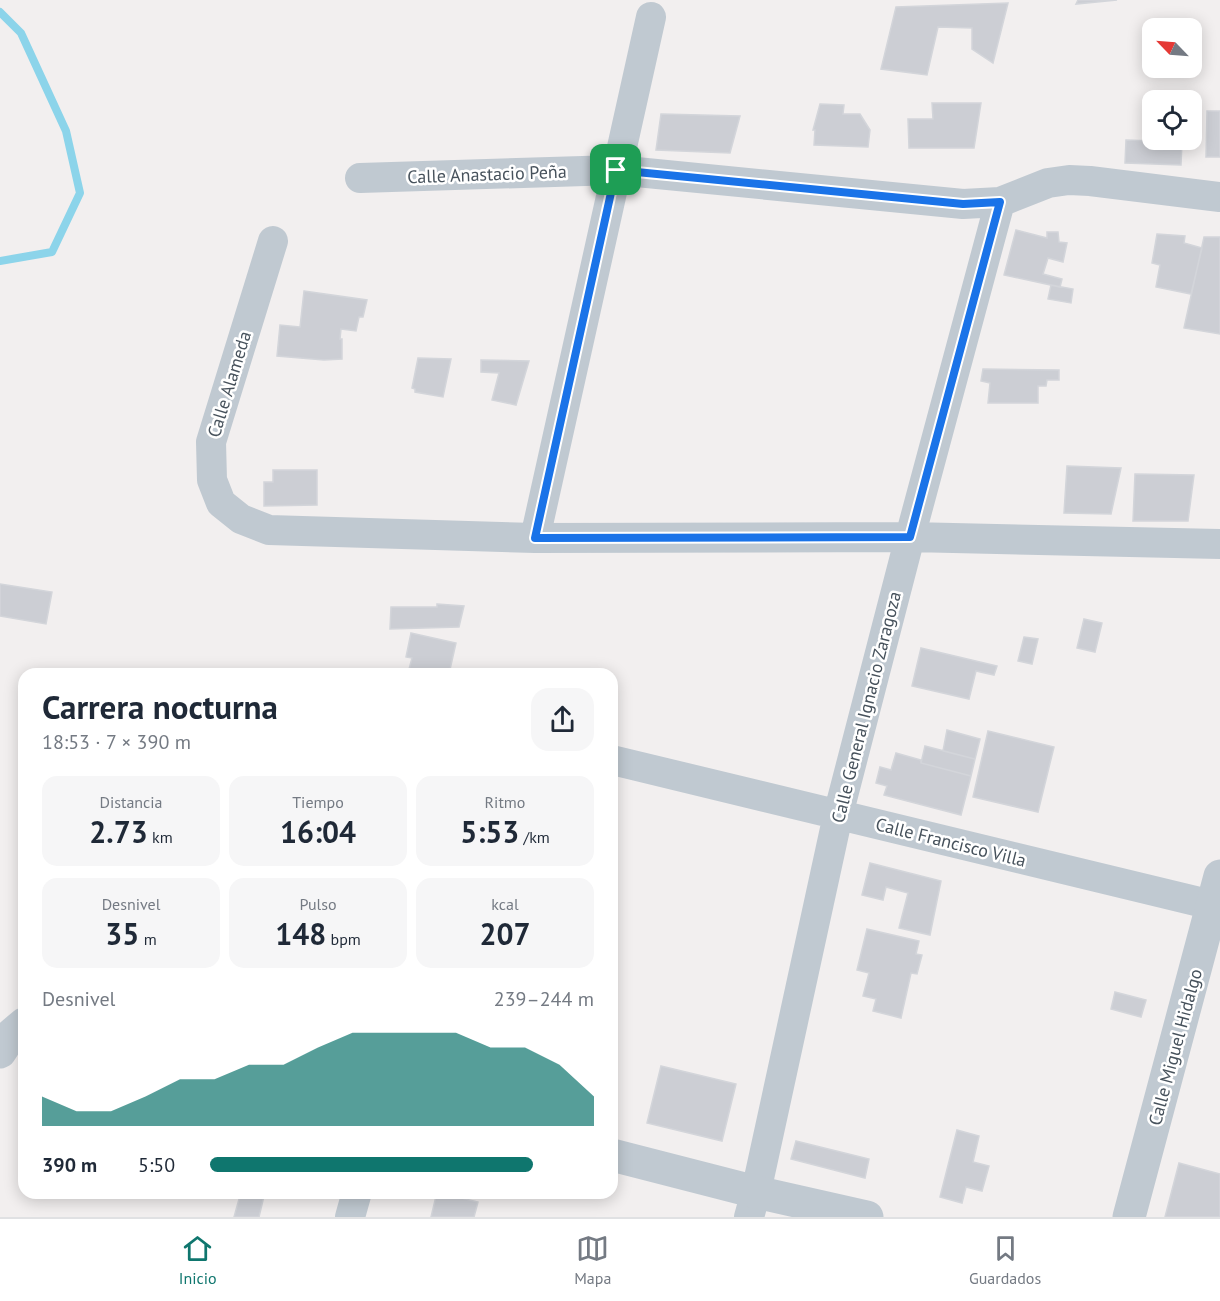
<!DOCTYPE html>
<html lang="es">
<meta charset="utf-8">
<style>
:root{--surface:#fff;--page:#f6f6f7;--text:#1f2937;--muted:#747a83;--line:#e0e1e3;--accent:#0f766e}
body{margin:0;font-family:"PT Sans",sans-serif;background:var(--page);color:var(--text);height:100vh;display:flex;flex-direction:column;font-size:22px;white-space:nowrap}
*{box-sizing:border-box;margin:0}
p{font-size:20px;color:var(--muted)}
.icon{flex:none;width:33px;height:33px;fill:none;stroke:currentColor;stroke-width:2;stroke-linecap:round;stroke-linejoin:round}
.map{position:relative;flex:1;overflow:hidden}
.panel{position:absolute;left:18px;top:668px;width:600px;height:531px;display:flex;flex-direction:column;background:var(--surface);border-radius:18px;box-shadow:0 3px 15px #0003}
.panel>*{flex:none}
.needle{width:39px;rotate:295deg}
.tools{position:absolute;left:1142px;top:18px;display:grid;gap:12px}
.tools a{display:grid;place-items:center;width:60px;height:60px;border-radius:12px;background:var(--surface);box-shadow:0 3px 15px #0003;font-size:30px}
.pin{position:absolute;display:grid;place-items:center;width:51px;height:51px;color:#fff;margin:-26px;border-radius:12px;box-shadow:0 3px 9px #0006}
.round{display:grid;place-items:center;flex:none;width:63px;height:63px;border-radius:18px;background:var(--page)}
.overview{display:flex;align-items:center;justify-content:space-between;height:102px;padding:0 24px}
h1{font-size:33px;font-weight:700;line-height:45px}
.stats{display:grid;grid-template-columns:repeat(3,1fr);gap:9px;height:102px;padding:6px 24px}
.stats div{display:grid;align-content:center;border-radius:15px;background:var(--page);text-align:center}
.stats b{font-size:30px;font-weight:700}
.stats small{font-size:16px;font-weight:400}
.stats p{font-size:16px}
.chart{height:168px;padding:12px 24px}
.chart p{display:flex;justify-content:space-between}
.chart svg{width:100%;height:108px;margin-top:6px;fill:var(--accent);opacity:.7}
ul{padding:0 24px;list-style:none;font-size:20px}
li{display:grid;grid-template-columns:96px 72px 1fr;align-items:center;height:45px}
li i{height:15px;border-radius:8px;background:var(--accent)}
.tab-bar{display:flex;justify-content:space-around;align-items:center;height:84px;border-top:2px solid var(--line);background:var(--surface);font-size:16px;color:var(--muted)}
.tab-bar a{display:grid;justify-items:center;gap:3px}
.tab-bar .active{color:var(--accent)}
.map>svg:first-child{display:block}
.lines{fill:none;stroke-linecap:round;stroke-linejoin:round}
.stream{stroke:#8cd4ea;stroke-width:8}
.building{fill:#ccced4;stroke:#d3d5da;stroke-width:1.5}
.minor{stroke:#c0c9d1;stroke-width:30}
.tertiary{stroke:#c0c9d1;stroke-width:33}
.route-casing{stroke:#fff;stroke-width:12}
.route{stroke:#1a73e8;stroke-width:8}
.labels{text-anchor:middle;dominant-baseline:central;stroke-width:5;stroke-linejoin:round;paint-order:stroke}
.street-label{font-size:18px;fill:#47525c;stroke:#fff}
</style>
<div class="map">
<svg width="1220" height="1217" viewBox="0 0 1220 1217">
<rect width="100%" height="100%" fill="#f2efef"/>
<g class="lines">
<!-- stream -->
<path class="stream" d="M0 12 21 33 66 131 80 193 52 252 0 261"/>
</g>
<!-- building -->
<path class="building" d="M1078 0H1117L1076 4Z
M1008 3 993 63 972 49V28L938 27 927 75 881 69 896 7Z
M932 103H981L974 148H909L908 119H933Z
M820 104 844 105 843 114H860L870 130 868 147 814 145 815 130H813Z
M1207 111H1220V157H1206Z
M661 114 740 116 730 153 656 150Z
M1126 140 1182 142 1181 165 1125 163Z
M1016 230 1047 238V232H1058L1059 242 1067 243 1063 262 1048 258 1043 274 1062 279 1060 287 1004 275Z
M1157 234 1185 236 1184 243 1202 248 1191 294 1156 287 1160 265 1152 263Z
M1204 237H1220V334L1184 328Z
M1051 285 1073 289 1071 303 1048 299Z
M304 291 367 300 363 317H359L356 331 341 329 340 339H342V359L324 360 277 356 280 325 300 327Z
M418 358 451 359 443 397 415 392V389L412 388Z
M481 360 529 361 516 405 492 400 499 373 481 372Z
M983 369 1059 370V380H1047L1046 386H1038V403H988L990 383 981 381Z
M1067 466 1121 468 1111 514 1064 513Z
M273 470H317V505L264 506V482H273Z
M1135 474 1194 475 1188 521H1133Z
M0 584 52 592 46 624 0 616Z
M437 604 464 606 459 627 390 629 391 607H437Z
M1084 619 1102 623 1095 652 1077 648Z
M411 633 456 643 449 674 408 673 412 658 406 657Z
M1024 637 1038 639 1032 664 1018 661Z
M921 648 997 666 994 675 976 671 969 699 912 686Z
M947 730 980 739 975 759 943 751Z
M988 731 1054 747 1038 812 973 797Z
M925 746 975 759 971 776 921 763Z
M896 753 921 760V763L971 776 961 815 884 795 887 786 876 783 880 767 891 770Z
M870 863 941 881 930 935 899 928 908 893 886 887 883 900 862 895Z
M867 929 919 941 916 954 922 955 917 974 911 973 901 1018 873 1011 876 999 863 996 869 973 857 970Z
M1115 992 1146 1000 1141 1017 1111 1009Z
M661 1066 736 1084 722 1141 647 1123Z
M957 1130 979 1136 973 1162 989 1166 982 1191 966 1187 962 1203 940 1197Z
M796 1141 869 1159 865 1178 791 1159Z
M1179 1163 1220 1174V1217H1165Z
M241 1192H265L259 1217H234Z
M437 1192 478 1202 474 1217H431Z"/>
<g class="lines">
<!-- minor -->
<path class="minor" d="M360 178 616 170 963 204 1000 202 1048 183 1069 180 1090 181 1220 197
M273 241 211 442 212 480 221 503 241 519 269 530 535 538 910 537 1220 544
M535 538 651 17
M612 760 1220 907
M350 1217 357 1192
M749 1217 756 1192 838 815 910 537 1000 202"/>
<!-- tertiary -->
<path class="tertiary" d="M0 1052 11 1035 24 1024
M612 1155 756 1192 867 1217
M1129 1217 1220 876"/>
</g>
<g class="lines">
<defs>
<path id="route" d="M616 170 963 204 1000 202 910 537 535 538Z"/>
</defs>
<!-- route casing -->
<use href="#route" class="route-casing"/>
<!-- route -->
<use href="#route" class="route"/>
</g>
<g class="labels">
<!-- street labels -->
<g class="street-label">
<text transform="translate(487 174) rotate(-2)">Calle Anastacio Peña</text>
<text transform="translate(229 384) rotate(-73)">Calle Alameda</text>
<text transform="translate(866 707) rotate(-76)">Calle General Ignacio Zaragoza</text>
<text transform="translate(951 842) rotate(14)">Calle Francisco Villa</text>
<text transform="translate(1175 1047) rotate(-75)">Calle Miguel Hidalgo</text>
</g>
</g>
</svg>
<div class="tools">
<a><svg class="needle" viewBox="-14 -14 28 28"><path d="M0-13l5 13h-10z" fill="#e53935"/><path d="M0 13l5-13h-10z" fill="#747a83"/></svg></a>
<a><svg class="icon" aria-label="locate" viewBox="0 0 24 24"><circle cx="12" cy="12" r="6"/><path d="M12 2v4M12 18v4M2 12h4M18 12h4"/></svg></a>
</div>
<div class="pin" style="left:616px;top:170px;background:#1e9e55"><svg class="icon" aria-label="arrive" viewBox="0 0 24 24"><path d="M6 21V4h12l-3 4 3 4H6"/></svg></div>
<section class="panel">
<div class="overview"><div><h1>Carrera nocturna</h1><p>18:53 · 7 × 390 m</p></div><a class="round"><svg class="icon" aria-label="share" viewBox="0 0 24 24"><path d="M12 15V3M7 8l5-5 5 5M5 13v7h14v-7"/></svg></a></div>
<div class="stats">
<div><p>Distancia</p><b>2.73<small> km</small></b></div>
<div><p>Tiempo</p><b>16:04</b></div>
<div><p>Ritmo</p><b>5:53<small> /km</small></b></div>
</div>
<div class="stats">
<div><p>Desnivel</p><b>35<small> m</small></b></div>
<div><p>Pulso</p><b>148<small> bpm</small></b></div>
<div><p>kcal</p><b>207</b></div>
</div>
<div class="chart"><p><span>Desnivel</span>239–244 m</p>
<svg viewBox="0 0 160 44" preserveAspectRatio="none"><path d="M0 44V32L10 38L20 38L30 32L40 25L50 25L60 19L70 19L80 12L90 6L100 6L110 6L120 6L130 12L140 12L150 19L160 32V44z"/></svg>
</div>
<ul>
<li><b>390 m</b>5:50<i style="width:84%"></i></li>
</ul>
</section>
</div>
<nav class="tab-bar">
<a class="active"><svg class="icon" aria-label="home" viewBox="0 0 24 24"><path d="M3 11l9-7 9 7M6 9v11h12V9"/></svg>Inicio</a>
<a><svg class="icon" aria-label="map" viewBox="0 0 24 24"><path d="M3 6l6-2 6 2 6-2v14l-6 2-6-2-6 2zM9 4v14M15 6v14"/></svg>Mapa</a>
<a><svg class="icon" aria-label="saved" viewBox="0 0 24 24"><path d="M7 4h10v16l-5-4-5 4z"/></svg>Guardados</a>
</nav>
